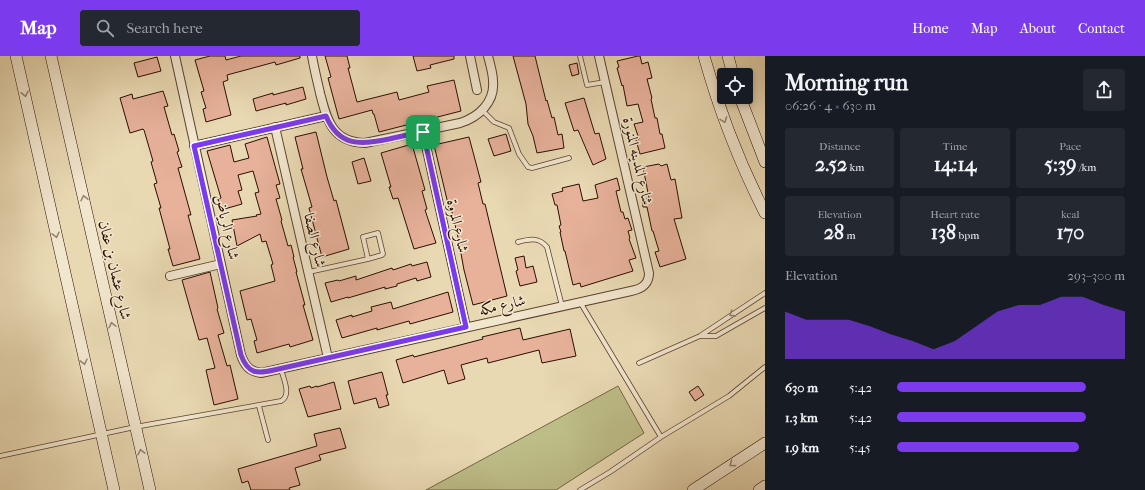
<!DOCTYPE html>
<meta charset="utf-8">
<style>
:root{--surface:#171b24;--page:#242831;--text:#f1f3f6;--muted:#9ea1a6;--accent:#7c3aed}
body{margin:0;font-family:"IM FELL French Canon",Amiri,serif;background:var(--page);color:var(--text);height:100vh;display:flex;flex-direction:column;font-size:15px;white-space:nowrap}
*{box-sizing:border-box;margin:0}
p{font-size:13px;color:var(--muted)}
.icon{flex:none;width:22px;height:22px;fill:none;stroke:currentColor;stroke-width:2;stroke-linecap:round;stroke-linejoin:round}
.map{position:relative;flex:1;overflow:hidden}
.panel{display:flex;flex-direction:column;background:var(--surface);width:380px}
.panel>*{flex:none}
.buttons{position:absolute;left:717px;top:12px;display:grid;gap:8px}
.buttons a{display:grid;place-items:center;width:36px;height:36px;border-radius:4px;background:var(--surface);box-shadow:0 2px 6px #0003;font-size:20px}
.pin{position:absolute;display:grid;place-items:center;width:34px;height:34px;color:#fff;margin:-17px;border-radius:8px;box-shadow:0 2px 6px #0006}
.round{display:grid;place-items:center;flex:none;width:42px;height:42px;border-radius:4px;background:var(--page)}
.head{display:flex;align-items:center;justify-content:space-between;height:68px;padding:0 20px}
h1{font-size:22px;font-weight:700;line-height:30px}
.metrics{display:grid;grid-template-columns:repeat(3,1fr);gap:6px;height:68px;padding:4px 20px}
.metrics div{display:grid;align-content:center;border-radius:4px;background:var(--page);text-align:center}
.metrics b{font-size:20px;font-weight:700}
.metrics small{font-size:11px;font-weight:400}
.metrics p{font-size:11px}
.chart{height:112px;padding:8px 20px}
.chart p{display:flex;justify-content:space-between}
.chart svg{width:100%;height:72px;margin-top:4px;fill:var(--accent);opacity:.7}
ul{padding:0 20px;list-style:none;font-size:13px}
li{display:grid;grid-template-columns:64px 48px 1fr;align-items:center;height:30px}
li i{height:10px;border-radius:5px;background:var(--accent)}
header{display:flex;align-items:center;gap:24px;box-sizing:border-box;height:56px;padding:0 20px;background:var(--accent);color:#fff}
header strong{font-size:19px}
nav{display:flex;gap:22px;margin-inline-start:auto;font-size:14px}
.search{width:280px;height:36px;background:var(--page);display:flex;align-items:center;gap:10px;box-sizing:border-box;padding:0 14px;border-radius:4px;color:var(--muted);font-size:15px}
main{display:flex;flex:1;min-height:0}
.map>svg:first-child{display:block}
.green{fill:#bdbd88;stroke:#746644}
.building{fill:#e7b19a;stroke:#2a0e01}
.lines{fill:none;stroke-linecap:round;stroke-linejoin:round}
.lane-casing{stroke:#5a412e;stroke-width:5.5}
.street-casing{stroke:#5a412e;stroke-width:10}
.secondary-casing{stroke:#2a0e01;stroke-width:12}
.lane{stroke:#f1e6ce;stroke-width:4}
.street{stroke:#f1e6ce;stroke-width:8}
.secondary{stroke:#f1e6ce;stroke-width:11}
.oneway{stroke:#978572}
.route-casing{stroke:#fff;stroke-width:8}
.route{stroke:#7c3aed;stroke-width:5}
.labels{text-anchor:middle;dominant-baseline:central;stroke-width:3;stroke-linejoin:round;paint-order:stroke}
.street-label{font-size:15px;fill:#2a0e01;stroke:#f1e6ce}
</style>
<header>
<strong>Map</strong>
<div class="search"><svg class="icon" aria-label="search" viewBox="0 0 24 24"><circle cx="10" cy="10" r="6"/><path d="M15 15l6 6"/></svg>Search here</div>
<nav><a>Home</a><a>Map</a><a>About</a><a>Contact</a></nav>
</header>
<main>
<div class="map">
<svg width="765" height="434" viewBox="0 0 765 434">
<rect width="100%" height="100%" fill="#e9d9b3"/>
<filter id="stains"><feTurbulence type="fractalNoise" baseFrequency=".005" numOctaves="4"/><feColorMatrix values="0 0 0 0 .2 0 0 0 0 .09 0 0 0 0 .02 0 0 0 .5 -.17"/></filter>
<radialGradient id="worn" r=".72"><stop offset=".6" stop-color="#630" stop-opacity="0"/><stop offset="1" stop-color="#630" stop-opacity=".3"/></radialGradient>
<!-- green -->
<path class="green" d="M618 330 644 377 556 434H426Z"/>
<!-- building -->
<path class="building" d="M210 0H225L226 4 241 0H300V2L276 9 275 6 227 19 228 24 223 26 231 59 206 66 203 53 206 52 201 36 204 35 195 4Z
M325 0H347L350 12H348L357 46 397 36 399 44 429 36 427 30 454 24 461 55 379 76 374 58H373L372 54 339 63 328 22 331 21Z
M413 0H454V3L430 9 431 12 417 15Z
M513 0H535L546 45 547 44 552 62 554 61 558 79 562 78 564 92 537 97 533 80 528 68 526 48Z
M638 0H640L642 8 648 6 652 22 647 23 652 42 651 43 655 62H657L660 78H662L665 92 640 98 636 84 639 83 634 68 643 66 638 48 627 50 623 29 622 30 617 12 619 11 617 5Z
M157 1 161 15 138 21 134 7Z
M577 7 579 18 572 20 569 9Z
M303 31 306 43 286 49V47L256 55 253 43 273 37V39Z
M163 35 168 50 164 51 172 79 174 78 179 95 177 96 182 111 178 112 191 159H188L200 203 173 210 168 193H170L159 152H161L154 128 157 127 151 106 153 105 144 74 143 73 130 77 120 42 132 38 133 43Z
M584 42 595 78 599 77 606 103 593 109 578 74 574 75 565 47Z
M316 76 327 121 334 145 336 144 349 193 322 201 309 152 312 151 301 113H303L295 81Z
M506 78 511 95 494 100 488 83Z
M267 81 280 128 276 129 280 142 276 143 282 164 281 165 288 190 291 189 294 201H293L297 216H296L305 249H303L313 284 290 291 289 288 257 297 254 285 257 284 251 263 247 264 240 235 275 225 271 209 273 208 266 185 262 186 260 178 237 190 232 164 257 160 256 159 261 158 255 137 259 136 253 115 238 119 242 134 238 135 242 148 221 154 218 143 221 142 207 95 230 89 234 106 249 102 245 88Z
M469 81 481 126 478 127 483 148H485L507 240 473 249 464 214 458 181 451 152H449L434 89Z
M412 88 425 134 422 135 427 153 425 154 436 187 414 193 398 142 393 143 389 131H391L381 97Z
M364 102 371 125 358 128 352 106Z
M659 108 661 110 667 108 671 124 675 123 682 162 674 163 686 203 660 211 655 196 659 195 653 175H652L647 151H643L642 144 649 142 643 111Z
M617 122 620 134 616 135 621 156H623L625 163 628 162 632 174 628 175 630 182 629 183 636 202 629 204 633 215 581 231 580 227 573 229 565 195H564L560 176H561L559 170 561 169 557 149H555L552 138 563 135 562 132 579 128 583 145 598 142 595 129Z
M524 200 526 212 533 210 537 226 520 230 516 215 518 214 515 202Z
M427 206 431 221 417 225 416 222 397 228V230L385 233V231L348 242V241L331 246 325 227 338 224 339 225 356 220V224L392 212 393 214 411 208 412 210Z
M210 216 218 252 217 253 224 277 218 279 227 310 230 309 238 343 214 349 206 314 215 312 207 282 199 284 182 224Z
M448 236 453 256 410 268 409 265 377 274V272L342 282 336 264 352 259V261L372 255 371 251 391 246 393 253Z
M520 272 523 284 570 273 576 300 542 307 539 294 488 307 487 302 461 309 465 323 448 328 444 314 403 327 396 304 413 299 414 301 483 283 482 281Z
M382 316 388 339H386L389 349 379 352 376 342 354 348 348 325Z
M334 326 341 353 308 361 299 333 310 330 311 332 317 330V331Z
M698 330 704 339 695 345 689 336Z
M340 372 346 392 319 399 321 404 295 412 300 429 289 432 290 434H251L248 425 242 427 238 413 317 390 314 378Z"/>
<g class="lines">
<defs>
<path id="lane" d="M580 0 587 29 605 26
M483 55 494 66 509 72 519 98 528 111 532 112 569 102
M518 186C530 183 539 181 547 191L562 250
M309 216 368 203 363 181 378 177 383 198 382 199 368 203
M580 246 661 381 729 340 765 311
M700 280H716L765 252
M639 307 700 280 765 237
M259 350 268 384
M0 400 135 371 281 345C292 339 283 322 281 313
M580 434 610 416 661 381"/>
<path id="street" d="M175 0 241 299C245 310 249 315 261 317L631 235C641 233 649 229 649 217L599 0
M312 0C314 12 317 24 320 37 327 64 332 86 365 87L460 67C479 61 495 46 493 25 493 17 490 8 488 0
M470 0 477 34
M275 71 328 302
M423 76 466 271
M194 90 326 60
M170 220 221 208"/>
<path id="secondary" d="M16 0 114 434
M51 0 150 434
M704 0C719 54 739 106 765 157
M728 0 733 19
M740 41 765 106
M693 434 765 387
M759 434 765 430"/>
</defs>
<!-- lane casing -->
<use href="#lane" class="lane-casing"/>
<!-- street casing -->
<use href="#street" class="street-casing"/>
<!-- secondary casing -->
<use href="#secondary" class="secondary-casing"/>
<!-- lane -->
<use href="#lane" class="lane"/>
<!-- street -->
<use href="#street" class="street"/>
<!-- secondary -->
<use href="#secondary" class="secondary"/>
</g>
<!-- one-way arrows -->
<defs><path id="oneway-chevron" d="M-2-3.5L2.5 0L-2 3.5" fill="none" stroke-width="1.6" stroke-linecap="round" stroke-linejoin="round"/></defs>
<g class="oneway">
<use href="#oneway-chevron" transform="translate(25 38) rotate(77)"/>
<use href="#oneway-chevron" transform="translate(724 64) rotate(70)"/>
<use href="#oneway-chevron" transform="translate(84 142) rotate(-103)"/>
<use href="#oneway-chevron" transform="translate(56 179) rotate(77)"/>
<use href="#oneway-chevron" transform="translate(732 258) rotate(147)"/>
<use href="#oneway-chevron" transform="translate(112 269) rotate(-103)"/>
<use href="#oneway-chevron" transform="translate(84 306) rotate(77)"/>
<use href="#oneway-chevron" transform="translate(141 396) rotate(-103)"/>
<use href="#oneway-chevron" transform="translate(732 408) rotate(146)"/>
</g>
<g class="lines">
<defs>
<path id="route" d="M326 60C339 91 361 89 389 83 401 80 412 78 423 76L466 271 274 314C257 318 248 318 241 299L194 90Z"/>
</defs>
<!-- route casing -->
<use href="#route" class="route-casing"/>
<!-- route -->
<use href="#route" class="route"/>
</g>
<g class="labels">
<!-- street labels -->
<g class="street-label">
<text transform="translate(638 105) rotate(77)">شارع المدينه المنورة</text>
<text transform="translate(458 170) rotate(77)">شارع المروة</text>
<text transform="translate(227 171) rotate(77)">شارع الرياض</text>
<text transform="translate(315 184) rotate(77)">شارع الصفا</text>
<text transform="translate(115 214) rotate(77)">شارع عثمان بن عفان</text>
<text transform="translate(502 249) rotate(-13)">شارع مكه</text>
</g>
</g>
<rect width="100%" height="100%" filter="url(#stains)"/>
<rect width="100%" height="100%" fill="url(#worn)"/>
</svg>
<div class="buttons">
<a><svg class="icon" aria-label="locate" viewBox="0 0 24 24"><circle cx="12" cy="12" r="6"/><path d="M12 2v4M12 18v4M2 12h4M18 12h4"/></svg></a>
</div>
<div class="pin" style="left:423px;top:76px;background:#1e9e55"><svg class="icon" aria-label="arrive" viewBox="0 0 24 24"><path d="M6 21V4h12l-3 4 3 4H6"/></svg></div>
</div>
<section class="panel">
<div class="head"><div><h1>Morning run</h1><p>06:26 · 4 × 630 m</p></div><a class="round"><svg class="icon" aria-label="share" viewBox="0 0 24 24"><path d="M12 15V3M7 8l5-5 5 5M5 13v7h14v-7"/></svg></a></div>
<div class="metrics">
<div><p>Distance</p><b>2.52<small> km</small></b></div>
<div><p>Time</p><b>14:14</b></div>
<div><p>Pace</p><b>5:39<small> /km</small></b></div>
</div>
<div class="metrics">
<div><p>Elevation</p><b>28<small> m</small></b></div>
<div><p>Heart rate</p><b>138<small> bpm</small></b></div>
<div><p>kcal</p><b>170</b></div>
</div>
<div class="chart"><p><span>Elevation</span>293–300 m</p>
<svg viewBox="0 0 160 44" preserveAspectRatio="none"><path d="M0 44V15L10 20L20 20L30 20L40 24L50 29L60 33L70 38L80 33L90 24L100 15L110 11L120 11L130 6L140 6L150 11L160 15V44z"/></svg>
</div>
<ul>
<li><b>630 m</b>5:42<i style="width:83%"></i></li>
<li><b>1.3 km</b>5:42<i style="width:83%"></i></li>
<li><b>1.9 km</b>5:45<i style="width:80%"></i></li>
</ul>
</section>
</main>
